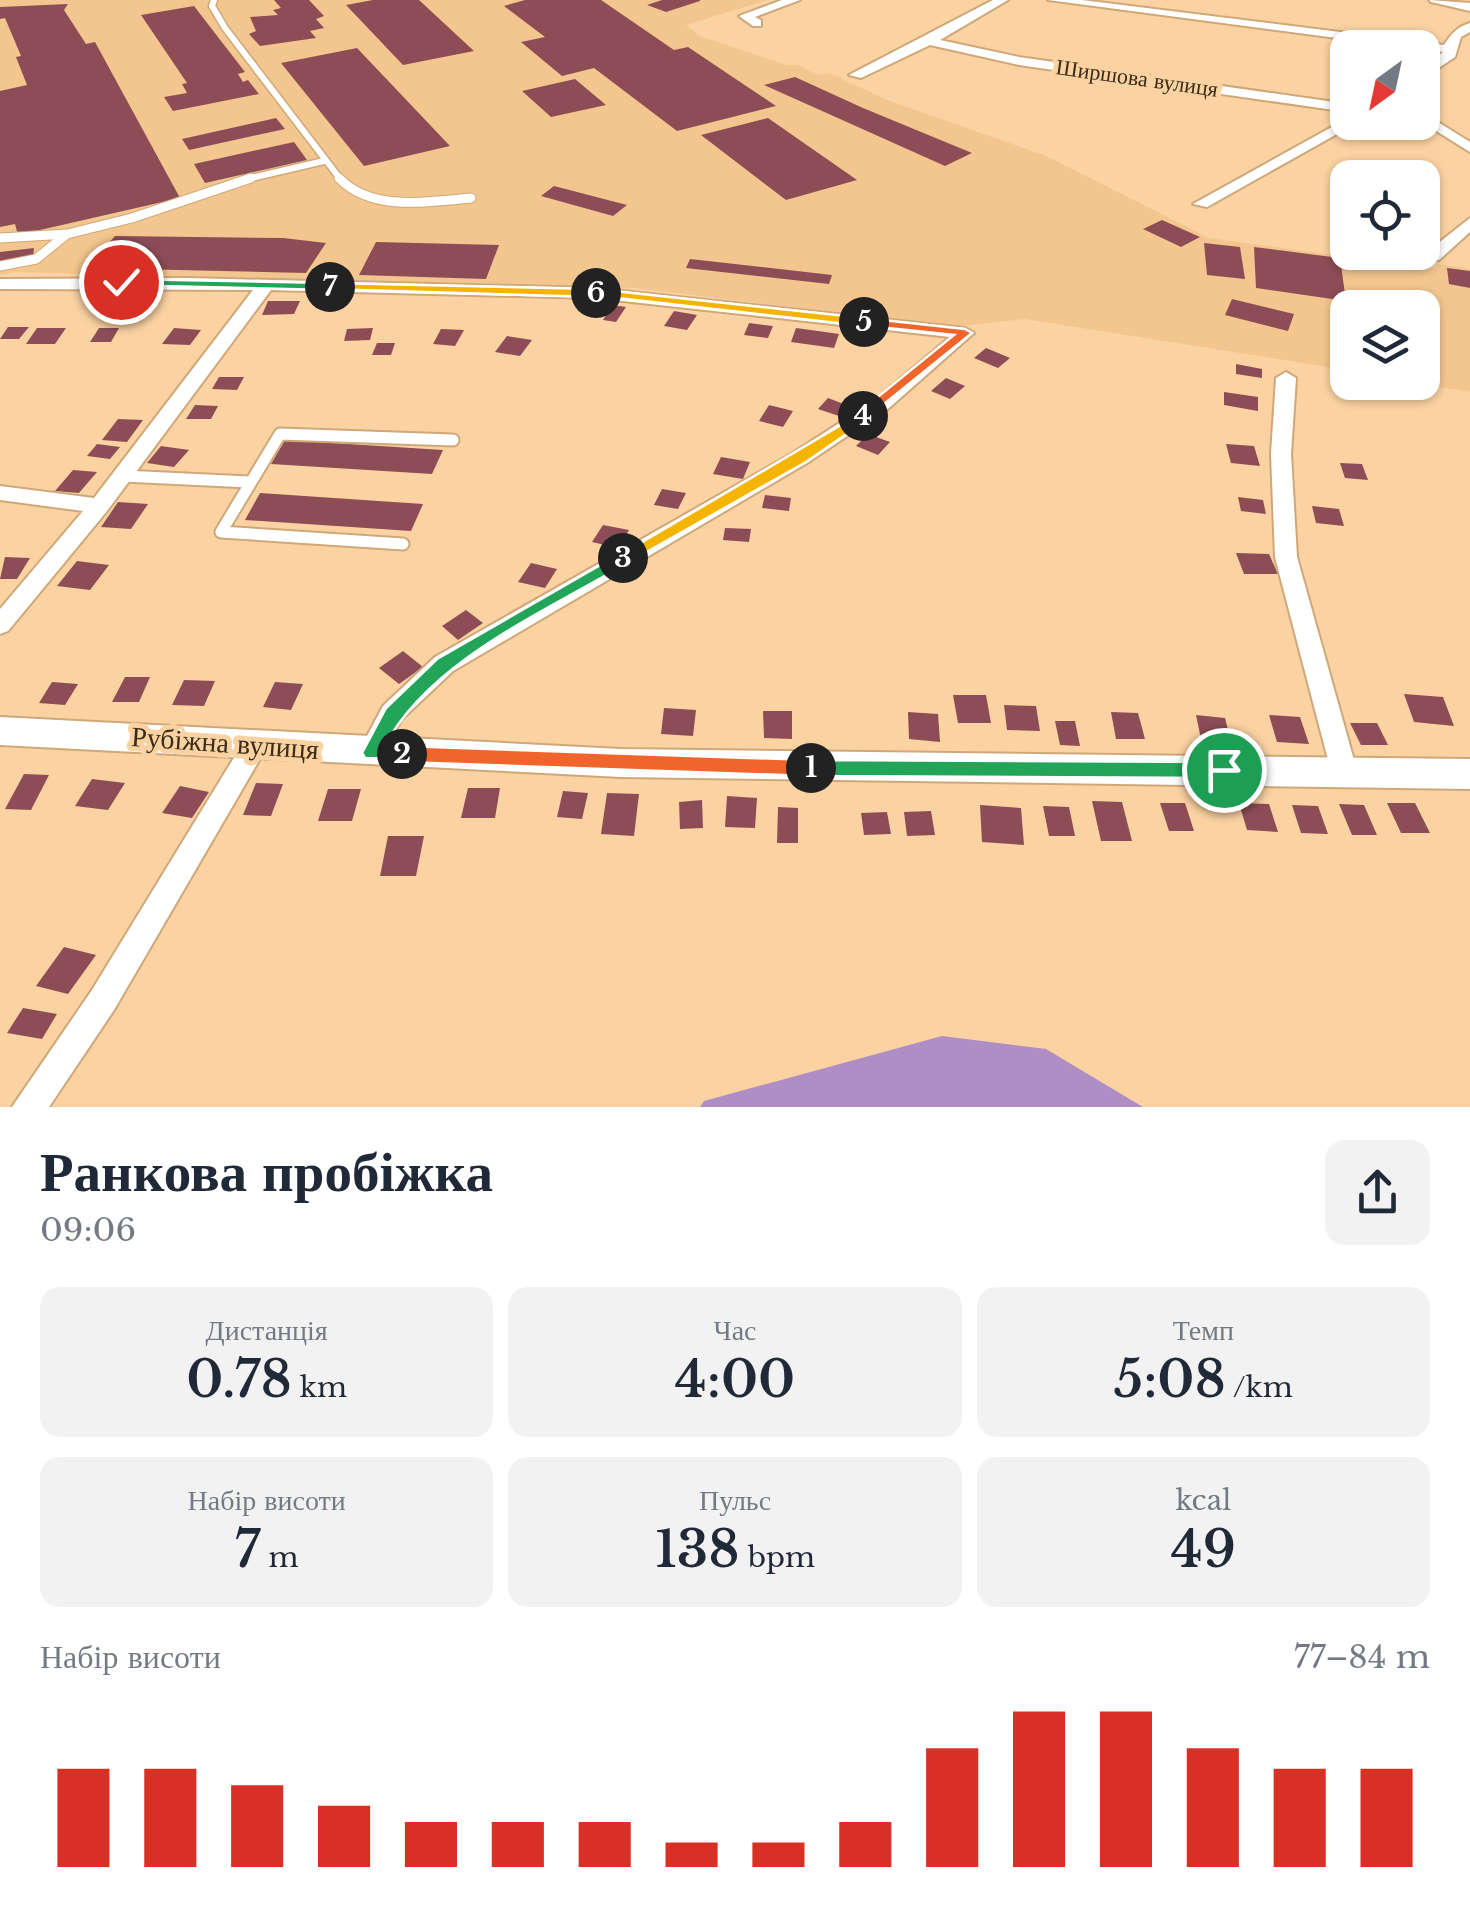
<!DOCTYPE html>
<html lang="uk">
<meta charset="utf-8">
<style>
:root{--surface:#fff;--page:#f2f2f3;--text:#1f2937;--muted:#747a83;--accent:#d93025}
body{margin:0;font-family:"Libre Baskerville",serif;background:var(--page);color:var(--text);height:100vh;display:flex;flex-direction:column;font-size:38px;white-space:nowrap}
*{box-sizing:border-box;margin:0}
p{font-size:32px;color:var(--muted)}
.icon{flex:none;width:55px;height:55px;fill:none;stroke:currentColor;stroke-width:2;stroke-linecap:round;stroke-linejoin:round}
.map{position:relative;height:1107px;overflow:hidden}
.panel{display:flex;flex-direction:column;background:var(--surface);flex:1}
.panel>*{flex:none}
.needle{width:65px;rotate:213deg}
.fabs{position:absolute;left:1330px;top:30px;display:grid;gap:20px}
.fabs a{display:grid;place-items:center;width:110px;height:110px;border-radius:20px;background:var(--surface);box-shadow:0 2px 8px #0004;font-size:50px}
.pin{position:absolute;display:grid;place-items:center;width:85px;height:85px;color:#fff;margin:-42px;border:5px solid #fff;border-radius:50%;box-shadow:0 2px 10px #0007}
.km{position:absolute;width:50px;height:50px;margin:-25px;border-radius:50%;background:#222;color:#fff;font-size:28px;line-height:50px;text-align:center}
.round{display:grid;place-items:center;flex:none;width:105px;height:105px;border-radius:20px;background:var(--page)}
.summary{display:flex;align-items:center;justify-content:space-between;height:170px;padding:0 40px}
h1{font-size:55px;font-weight:600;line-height:75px}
.figures{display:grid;grid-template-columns:repeat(3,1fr);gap:15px;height:170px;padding:10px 40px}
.figures div{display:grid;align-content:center;border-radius:20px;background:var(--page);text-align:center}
.figures b{font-size:50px;font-weight:600}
.figures small{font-size:28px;font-weight:400}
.figures p{font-size:28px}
.chart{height:280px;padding:20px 40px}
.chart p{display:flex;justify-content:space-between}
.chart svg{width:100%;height:180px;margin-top:10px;stroke:var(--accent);stroke-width:6}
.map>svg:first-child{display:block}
.built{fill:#f4c68f}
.forest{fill:#ae8ec4}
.building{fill:#8d4d56}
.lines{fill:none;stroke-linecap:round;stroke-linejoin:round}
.service-far2-casing{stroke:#cfa879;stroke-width:9}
.service-far1-casing{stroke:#cfa879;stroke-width:11}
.service-casing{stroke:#cfa879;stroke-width:15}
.minor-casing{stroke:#cfa879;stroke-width:4}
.tertiary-casing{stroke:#cfa879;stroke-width:4}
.service-far2{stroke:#fff;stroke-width:6}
.service-far1{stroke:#fff;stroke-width:9}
.service{stroke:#fff;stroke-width:11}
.minor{fill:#fff;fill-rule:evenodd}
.tertiary{fill:#fff;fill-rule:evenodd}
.split-1{fill:#22a559;stroke:#fff;stroke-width:2.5}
.split-2{fill:#f0652b;stroke:#fff;stroke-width:2.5}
.split-3{fill:#22a559;stroke:#fff;stroke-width:2.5}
.split-4{fill:#f5b400;stroke:#fff;stroke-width:2.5}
.split-5{fill:#f0652b;stroke:#fff;stroke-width:2.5}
.split-6{fill:#f5b400;stroke:#fff;stroke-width:2.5}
.split-7{fill:#f5b400;stroke:#fff;stroke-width:2.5}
.split-8{fill:#22a559;stroke:#fff;stroke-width:2.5}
.labels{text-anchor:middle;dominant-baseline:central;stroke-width:10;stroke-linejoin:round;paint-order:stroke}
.far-street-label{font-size:22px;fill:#3b2c18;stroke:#fbd2a2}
.street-label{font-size:28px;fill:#3b2c18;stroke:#fbd2a2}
</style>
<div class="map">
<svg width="1470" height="1107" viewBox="0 0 1470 1107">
<rect width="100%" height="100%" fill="#fbd2a2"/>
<!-- built -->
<path class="built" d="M0 0H767L686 25 700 36 786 65H799L816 75 829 73 887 100 1044 155 1209 238 1435 269 1438 264 1470 269V392L1416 383 1422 382V308H1348L1347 370 1025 319 954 327 634 288 14 272 0 275Z"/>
<!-- forest -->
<path class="forest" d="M942 1036 1046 1049 1143 1107H700L704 1101Z"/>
<!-- building -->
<path class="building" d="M274 0H309L324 16 316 19 324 28 310 31 316 38 260 46 249 34 256 31 250 17 278 15 273 10 281 8Z
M373 0H419L474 51 403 65 346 5Z
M525 0H601L674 50 688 47 776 106 677 131 594 68 562 76 521 42 545 37 504 6Z
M662 0H700V1L666 12 647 5Z
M68 4 64 10 86 44 95 42 180 198 18 235 15 224 0 227V91L27 85 16 57 21 56 5 18 0 19V7Z
M194 6 245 72 238 74 243 82 248 80 259 94 173 111 164 97 187 93 182 84 187 83 141 15Z
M357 48 450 146 364 166 281 63Z
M795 77 863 108 972 153 945 166 764 85Z
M575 79 606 105 551 117 522 91Z
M276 118 285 129 189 150 182 139Z
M768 118 857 180 786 200 701 135Z
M294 142 307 160 205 183 194 164Z
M554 186 627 205 613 216 541 196Z
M1162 220 1200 237 1181 247 1143 229Z
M115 236 283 238 326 243 306 273 87 268Z
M376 242 499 245 486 279 359 275Z
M1204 243 1240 247 1245 279 1207 275Z
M1254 247 1340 258 1346 301 1256 288Z
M34 248 33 257 0 261V252Z
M690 259 832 275 829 284 686 268Z
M1447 268 1470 271V288L1449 284Z
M1232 299 1294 314 1288 331 1225 315Z
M268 301H300L294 314 262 315Z
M612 305 626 307 616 322 603 320Z
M674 311 697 315 687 330 664 326Z
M749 323 773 326 768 338 744 335Z
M8 327H29L19 339H0Z
M37 328H66L55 344H26Z
M99 328H119L111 342H90Z
M174 328 201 330 190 345 162 344Z
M373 328 370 340 344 341 347 329Z
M796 328 818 331 839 334 834 348 791 342Z
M441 329 464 330 455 346 433 344Z
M507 336 532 340 520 356 495 352Z
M377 343H395L391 355H372Z
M986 348 1010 358 998 368 974 358Z
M1236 364 1262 369V378L1236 374Z
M219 377H244L237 390 212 389Z
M946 378 965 386 950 399 931 391Z
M1224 392 1258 397V411L1224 405Z
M828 398 849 406 839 416 818 409Z
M195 405 218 406 211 419H186Z
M769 405 793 411 783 427 759 421Z
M118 419 143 420 127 442 102 440Z
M868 434 890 442 878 455 856 446Z
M285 440 443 450 432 474 271 464Z
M97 444 120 447 110 459 87 456Z
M1226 444 1254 446 1260 466 1231 463Z
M161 446 189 450 174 467 147 463Z
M721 457 750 462 743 479 713 474Z
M1340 463 1362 464 1368 480 1345 478Z
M73 470 97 472 79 493 55 491Z
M662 489 686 493 678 509 654 505Z
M260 493 423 504 411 531 245 520Z
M765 495 791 498 789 511 762 508Z
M1238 497 1263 500 1266 514 1241 511Z
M118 502 148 504 131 529 101 527Z
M1312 506 1339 509 1344 526 1316 523Z
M603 525 629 530 618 548 592 542Z
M725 528 751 529 749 542 723 540Z
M1236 553 1269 554 1278 574H1244Z
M5 557 30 558 17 579H0Z
M77 561 109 565 90 590 57 586Z
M531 563 557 569 545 588 518 582Z
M466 610 483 623 458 640 442 626Z
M403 651 423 667 399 684 379 668Z
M125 677H150L139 702H112Z
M184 680 215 681 204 706 172 705Z
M52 682 78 684 65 705 39 703Z
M275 682 303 684 291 710 263 707Z
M1404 694 1443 697 1454 726 1414 722Z
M953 695H986L991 723H958Z
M1004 705 1036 706 1040 731 1007 730Z
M664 708 696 710 693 736 661 734Z
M763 711H792V739L764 738Z
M908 712 938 714 940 742 909 739Z
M1111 712 1138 713 1145 739H1116Z
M1196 715 1225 718 1231 742 1201 739Z
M1269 715 1300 717 1309 744 1277 742Z
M1055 721H1075L1080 746 1060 745Z
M1350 723H1377L1388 745H1361Z
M24 774 49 775 31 810 5 809Z
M92 779 125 783 108 810 75 806Z
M256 783 283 784 271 816 243 815Z
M180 786 209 792 192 818 162 813Z
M468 788H500L495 818H461Z
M328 789H361L352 821H318Z
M563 791 588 793 582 819 557 817Z
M607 793 639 794 634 836 601 834Z
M727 796 757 798 755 828 725 827Z
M702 800 703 828 680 829 679 802Z
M1092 801 1122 802 1132 841H1101Z
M1160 803H1185L1194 831H1169Z
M1239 803 1269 804 1278 832 1247 830Z
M1387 803H1415L1430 833H1401Z
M1339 804 1364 805 1377 835H1352Z
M980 805 1021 808 1024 845 982 842Z
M1292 805 1318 806 1328 834 1301 833Z
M1043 806 1069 807 1075 836H1049Z
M778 807 798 808V843H777Z
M931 811 935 835 907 836 904 812Z
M887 812 891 834 864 835 861 813Z
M388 836H424L416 876H380Z
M64 947 96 955 68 994 36 986Z
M23 1008 57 1014 42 1039 7 1033Z"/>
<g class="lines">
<defs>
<path id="service-far2" d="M214 0 212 6 225 28 341 180
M243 180 324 161"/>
<path id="service-far1" d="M339 178C371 212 429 202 471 198
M67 234 132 218 251 178
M0 238 67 234 36 259 0 266"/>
<path id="service" d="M123 476 249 482
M403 544 221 532 280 434 453 440"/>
<path id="minor" d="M782 0H800L755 17 761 20V26H753L739 16Z
M993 0H1008L940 40 1019 57 1348 104V112L1019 65 930 45 861 78 849 75Z
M1048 0H1082L1444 45C1451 34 1457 27 1470 23V32L1461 37 1455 57 1422 79V68L1443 52Z
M1429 0 1470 3V11L1431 2Z
M1422 112 1470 142V152L1422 122Z
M1348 118V122H1355L1353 125 1207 207 1193 204Z
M1470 218V232L1439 260H1427V252Z
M189 278 595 288 965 328 974 333 889 408 807 463 453 671 401 720 380 760 371 764 362 760 358 753 383 706 435 657 793 453 875 400 950 337 595 298 271 290 107 511 8 631 0 634V609L83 511 0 500V486L94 498 253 290 0 289V279Z
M1286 372 1296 378 1291 454 1297 557 1357 771 1353 779 1344 782 1335 779 1331 771 1275 557 1271 454 1276 378Z
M255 735 264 738 268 745 114 1010 49 1107H12L92 990 246 738Z"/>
<path id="tertiary" d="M0 717 621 749 1470 759V789L621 777 0 745Z"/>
</defs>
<!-- service-far2 casing -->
<use href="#service-far2" class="service-far2-casing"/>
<!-- service-far1 casing -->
<use href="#service-far1" class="service-far1-casing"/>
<!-- service casing -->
<use href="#service" class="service-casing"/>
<!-- minor casing -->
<use href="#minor" class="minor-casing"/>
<!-- tertiary casing -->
<use href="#tertiary" class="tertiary-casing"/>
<!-- service-far2 -->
<use href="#service-far2" class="service-far2"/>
<!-- service-far1 -->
<use href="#service-far1" class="service-far1"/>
<!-- service -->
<use href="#service" class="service"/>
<!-- minor -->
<use href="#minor" class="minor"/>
<!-- tertiary -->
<use href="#tertiary" class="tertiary"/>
</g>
<!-- split-1 -->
<path class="split-1" d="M811 760 1224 762 1234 770 1224 778 811 776 801 768Z"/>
<!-- split-2 -->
<path class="split-2" d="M402 746 811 760 820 768 811 776 402 762 392 754Z"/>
<!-- split-3 -->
<path class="split-3" d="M623 552 631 558 629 562C548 610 429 661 385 746L408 749V759L365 758 362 753 386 708 437 659Z"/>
<!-- split-4 -->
<path class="split-4" d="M863 412 868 413V419L806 462 629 562H618L615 558Z"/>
<!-- split-5 -->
<path class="split-5" d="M864 318 965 329 972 333 863 421 858 419V413L954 335 859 325 857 322Z"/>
<!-- split-6 -->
<path class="split-6" d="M596 289 864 318 870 322 864 326 591 295V290Z"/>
<!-- split-7 -->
<path class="split-7" d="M330 283 596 289 602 293 596 297 325 289 324 287Z"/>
<!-- split-8 -->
<path class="split-8" d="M121 279 330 283 336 287 330 290 117 285Z"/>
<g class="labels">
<!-- far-street labels -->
<g class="far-street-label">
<text transform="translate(1137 78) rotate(8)">Ширшова вулиця</text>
</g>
<!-- street labels -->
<g class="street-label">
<text transform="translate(225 743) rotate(4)">Рубіжна вулиця</text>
</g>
</g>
</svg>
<div class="fabs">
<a><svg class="needle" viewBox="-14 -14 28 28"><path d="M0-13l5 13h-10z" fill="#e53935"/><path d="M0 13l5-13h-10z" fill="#747a83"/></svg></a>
<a><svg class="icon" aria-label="locate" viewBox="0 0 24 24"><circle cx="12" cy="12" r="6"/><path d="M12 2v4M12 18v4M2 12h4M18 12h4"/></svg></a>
<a><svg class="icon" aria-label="layers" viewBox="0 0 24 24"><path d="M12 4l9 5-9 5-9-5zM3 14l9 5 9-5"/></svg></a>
</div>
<div class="pin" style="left:1224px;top:770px;background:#1e9e55"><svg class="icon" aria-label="arrive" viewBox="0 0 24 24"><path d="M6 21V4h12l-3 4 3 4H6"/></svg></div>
<div class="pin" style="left:121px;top:282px;background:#d93025"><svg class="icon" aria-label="check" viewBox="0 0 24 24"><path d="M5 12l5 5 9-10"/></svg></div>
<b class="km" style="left:811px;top:768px">1</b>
<b class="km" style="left:402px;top:754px">2</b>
<b class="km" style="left:623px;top:558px">3</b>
<b class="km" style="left:863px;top:416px">4</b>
<b class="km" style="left:864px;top:322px">5</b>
<b class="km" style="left:596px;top:293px">6</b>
<b class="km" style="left:330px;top:287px">7</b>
</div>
<section class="panel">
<div class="summary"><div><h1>Ранкова пробіжка</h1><p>09:06</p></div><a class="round"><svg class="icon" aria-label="share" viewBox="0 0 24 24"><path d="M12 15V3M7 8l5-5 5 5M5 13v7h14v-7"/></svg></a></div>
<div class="figures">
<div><p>Дистанція</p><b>0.78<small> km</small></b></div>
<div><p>Час</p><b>4:00</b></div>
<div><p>Темп</p><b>5:08<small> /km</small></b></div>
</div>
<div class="figures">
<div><p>Набір висоти</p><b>7<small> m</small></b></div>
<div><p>Пульс</p><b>138<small> bpm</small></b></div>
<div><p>kcal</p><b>49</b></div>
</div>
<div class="chart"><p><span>Набір висоти</span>77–84 m</p>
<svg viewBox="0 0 160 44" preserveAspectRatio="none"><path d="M5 44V20M15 44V20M25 44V24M35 44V29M45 44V33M55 44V33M65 44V33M75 44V38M85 44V38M95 44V33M105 44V15M115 44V6M125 44V6M135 44V15M145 44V20M155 44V20"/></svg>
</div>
</section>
